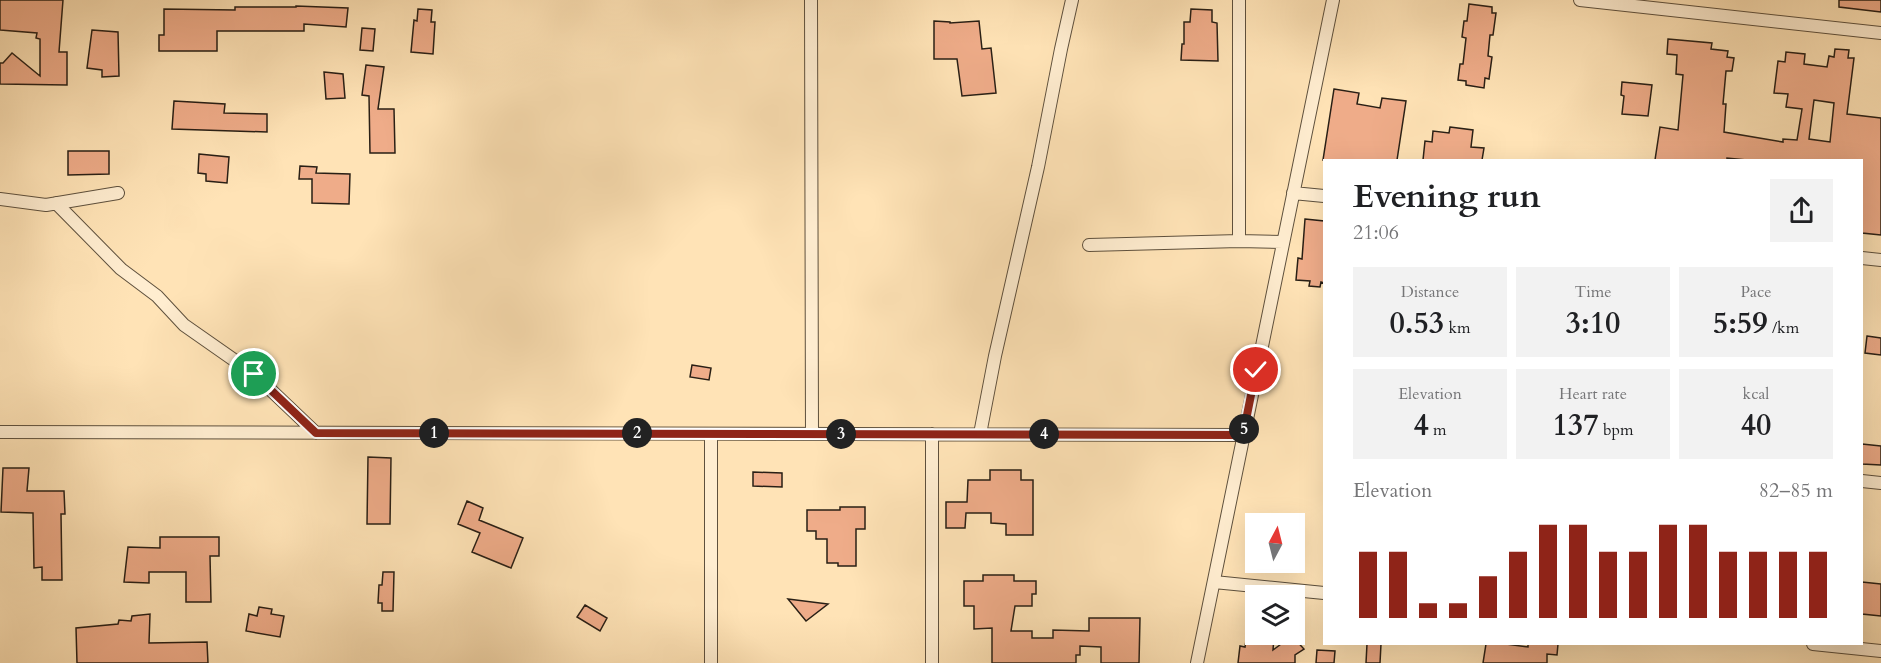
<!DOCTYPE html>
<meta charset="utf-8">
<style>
:root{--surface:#fff;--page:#f2f2f2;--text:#202124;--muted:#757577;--accent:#8f2418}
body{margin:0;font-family:Cardo,serif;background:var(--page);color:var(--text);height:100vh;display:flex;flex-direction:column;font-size:22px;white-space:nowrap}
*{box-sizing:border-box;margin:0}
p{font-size:20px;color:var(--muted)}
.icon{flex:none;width:33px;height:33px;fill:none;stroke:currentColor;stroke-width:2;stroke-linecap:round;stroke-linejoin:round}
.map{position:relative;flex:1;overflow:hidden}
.drawer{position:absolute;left:1323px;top:159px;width:540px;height:486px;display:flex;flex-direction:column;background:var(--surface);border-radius:0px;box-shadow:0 6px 24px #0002}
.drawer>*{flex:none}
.needle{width:39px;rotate:7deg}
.controls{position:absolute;left:1245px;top:513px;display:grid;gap:12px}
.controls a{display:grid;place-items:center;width:60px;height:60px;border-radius:0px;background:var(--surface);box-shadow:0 6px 24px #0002;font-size:30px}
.pin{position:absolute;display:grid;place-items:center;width:51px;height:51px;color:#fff;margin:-26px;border:3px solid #fff;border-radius:50%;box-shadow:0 2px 6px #0007}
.km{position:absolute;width:30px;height:30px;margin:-15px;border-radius:50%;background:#222;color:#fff;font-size:16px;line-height:30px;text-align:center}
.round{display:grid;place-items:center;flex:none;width:63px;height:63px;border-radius:0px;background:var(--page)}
.summary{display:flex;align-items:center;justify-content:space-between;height:102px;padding:0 30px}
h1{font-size:33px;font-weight:600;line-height:45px}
.metrics{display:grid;grid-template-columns:repeat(3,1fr);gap:9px;height:102px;padding:6px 30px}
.metrics div{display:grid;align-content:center;border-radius:0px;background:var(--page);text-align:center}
.metrics b{font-size:30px;font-weight:600}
.metrics small{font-size:16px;font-weight:400}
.metrics p{font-size:16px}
.chart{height:168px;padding:12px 30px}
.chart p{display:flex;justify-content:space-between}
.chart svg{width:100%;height:108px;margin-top:6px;stroke:var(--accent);stroke-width:6}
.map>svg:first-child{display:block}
.building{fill:#efac89;stroke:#291f15;stroke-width:1.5;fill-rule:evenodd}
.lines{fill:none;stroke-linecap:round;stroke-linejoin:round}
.minor-casing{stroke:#5e503d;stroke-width:14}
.minor{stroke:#ffedd0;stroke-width:12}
.route-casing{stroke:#fff;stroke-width:12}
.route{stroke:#8f2418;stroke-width:8}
</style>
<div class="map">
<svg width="1881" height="663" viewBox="0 0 1881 663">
<rect width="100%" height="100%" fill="#ffe3b6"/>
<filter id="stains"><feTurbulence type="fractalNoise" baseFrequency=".00333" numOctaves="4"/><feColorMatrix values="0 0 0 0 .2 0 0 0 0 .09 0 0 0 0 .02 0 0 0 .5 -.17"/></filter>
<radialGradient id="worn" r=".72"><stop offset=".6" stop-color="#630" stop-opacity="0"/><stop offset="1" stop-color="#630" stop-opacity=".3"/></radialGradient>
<!-- building -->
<path class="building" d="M0 0H63L59 52H67V85L0 84V63H3L12 53 40 76V39L36 38 37 33 0 30Z
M1839 0H1881V12L1839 7Z
M1469 4 1492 7V13H1496L1493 35H1490L1488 56 1492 57 1489 79 1485 78 1484 88 1466 85V81L1458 80 1460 64H1463L1466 38 1462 37 1464 21H1467Z
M296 6 348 8 346 27 304 24V31H217V51H159V35H164V9L235 10V7H296Z
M418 9 432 10 431 22H435L433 54 411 52 414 20 417 21Z
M1191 9 1212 10V22L1217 23 1218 61 1181 60 1182 44H1184V22H1190Z
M934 21 950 22V23L979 21 982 49 991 48 996 93 962 96 957 59H934Z
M362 28 375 29 373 51 360 50Z
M92 30 118 32 119 76 102 77V70L87 68Z
M1668 39 1712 43 1711 49 1728 51 1727 57 1734 58 1732 71H1726L1723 104H1726L1724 132 1783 142V139L1797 140 1802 109 1786 107 1788 94 1774 93 1778 61 1785 62 1786 52 1805 54 1804 64 1827 67 1829 56 1834 57 1835 49 1849 50 1848 58H1854L1847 114 1881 118V235L1862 233V160H1747L1727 158V160H1655L1660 127 1678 130 1683 75 1676 74 1677 55 1667 54ZM1814 100 1834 103 1830 142 1809 139Z
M366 65 384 67 378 109H394L395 153H370L369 96 362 95Z
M324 72 343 74 345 98 326 99Z
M1622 82 1652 85 1648 116 1622 114 1624 96 1621 95Z
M1334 89 1359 93 1357 104 1380 108 1382 98 1406 101 1397 160H1323Z
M174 101 225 104 224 113 267 114V132L172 129Z
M1450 127 1473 130 1471 147 1484 148 1482 160H1423L1425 141 1432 142 1433 131 1449 133Z
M68 151H109V174L68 175Z
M199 154 229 157 227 183 206 181V174L198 173Z
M300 166 317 167 316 173 350 174 349 204 312 203V179H299Z
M1305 219 1324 221V283L1321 282 1320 287 1309 286 1310 281 1296 280 1298 258 1302 259Z
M1867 336 1881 338V355L1865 353Z
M692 365 711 368 709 380 690 377Z
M1862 444 1881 446V465L1862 464Z
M368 457 391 458 390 524H367Z
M3 468H29L27 491H64L65 514H61L62 580H42V567L34 568 33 513 1 512Z
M990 470H1021V480H1033V535H1006V524L991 523V513H966L965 528H946V502H967L968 480H990Z
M753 472 782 473V487L753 486Z
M467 501 483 508 479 520 523 538 511 568 472 552 480 533 458 524Z
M840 507H865V529H856V566H838V563H827V539H816V531H807V510H840Z
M160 537H219V556H210L211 602H186V572H149V583L124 582 128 547 160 548Z
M383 572H394L393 611H382V603H378L379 585H382Z
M983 575H1014V581H1036V594H1032V606H1015L1011 631H1032V638H1053V630L1089 631V618H1140L1139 663H1101V647L1080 646V655H1076V663H992V628L974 629V606H964V581H983Z
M1862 582 1881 584V616L1862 614Z
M788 599 828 604 806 621Z
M585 605 607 618 600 631 577 617Z
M259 607 272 609 271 614 284 616 280 637 246 631 249 614 257 616Z
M150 614 149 643 207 642 208 663H77L76 628 118 624 119 620 131 621 132 616Z
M1247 634 1274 637 1273 650 1292 636 1304 649 1295 655V663H1238L1240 646 1245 647Z
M1367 644H1381L1380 663H1366Z
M1486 644H1506L1528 647V644H1558L1557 655 1547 654V663H1483Z
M1317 650 1335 651 1334 663H1316Z"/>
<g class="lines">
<defs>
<path id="minor" d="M811 0 812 434
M1580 0 1881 33
M1293 193 1324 196
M0 199 46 205 118 193
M56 203 121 269 157 296 184 325 254 374 316 433
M1239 241V0
M1089 245 1239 241 1283 242
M1862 258 1881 260
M0 432 1243 435
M932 434V663
M980 434 995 356 1038 167 1061 49 1072 0
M1862 481 1881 483
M1214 582 1324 593
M1813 644 1881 651
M711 663V434
M1197 663 1333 0"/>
</defs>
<!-- minor casing -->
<use href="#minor" class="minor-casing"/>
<!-- minor -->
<use href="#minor" class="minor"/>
</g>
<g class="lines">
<defs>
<path id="route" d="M254 374 316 433 1243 435 1256 370"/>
</defs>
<!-- route casing -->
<use href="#route" class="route-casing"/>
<!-- route -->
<use href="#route" class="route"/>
</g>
<rect width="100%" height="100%" filter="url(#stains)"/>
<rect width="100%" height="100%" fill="url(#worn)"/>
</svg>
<div class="controls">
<a><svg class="needle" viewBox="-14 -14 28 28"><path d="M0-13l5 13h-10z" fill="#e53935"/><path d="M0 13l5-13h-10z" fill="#757577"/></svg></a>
<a><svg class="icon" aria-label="layers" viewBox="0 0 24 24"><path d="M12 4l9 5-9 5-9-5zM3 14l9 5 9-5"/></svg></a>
</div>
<div class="pin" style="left:254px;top:374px;background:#1e9e55"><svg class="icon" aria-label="arrive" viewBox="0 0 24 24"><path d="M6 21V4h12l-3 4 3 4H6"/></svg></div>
<div class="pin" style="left:1256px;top:370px;background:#d93025"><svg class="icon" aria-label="check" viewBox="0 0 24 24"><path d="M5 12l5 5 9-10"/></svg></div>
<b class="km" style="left:434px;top:433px">1</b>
<b class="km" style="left:637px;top:433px">2</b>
<b class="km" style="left:841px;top:434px">3</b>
<b class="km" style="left:1044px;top:434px">4</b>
<b class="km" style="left:1244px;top:429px">5</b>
<section class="drawer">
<div class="summary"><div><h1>Evening run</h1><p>21:06</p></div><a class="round"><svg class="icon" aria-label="share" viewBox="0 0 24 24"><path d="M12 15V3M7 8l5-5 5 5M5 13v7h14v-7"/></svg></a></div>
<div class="metrics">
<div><p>Distance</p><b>0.53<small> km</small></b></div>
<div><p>Time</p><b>3:10</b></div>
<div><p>Pace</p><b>5:59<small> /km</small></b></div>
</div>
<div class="metrics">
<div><p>Elevation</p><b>4<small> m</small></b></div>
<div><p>Heart rate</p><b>137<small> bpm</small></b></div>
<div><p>kcal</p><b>40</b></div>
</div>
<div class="chart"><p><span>Elevation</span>82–85 m</p>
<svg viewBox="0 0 160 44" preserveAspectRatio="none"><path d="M5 44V17M15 44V17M25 44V38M35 44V38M45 44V27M55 44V17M65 44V6M75 44V6M85 44V17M95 44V17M105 44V6M115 44V6M125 44V17M135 44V17M145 44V17M155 44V17"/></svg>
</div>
</section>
</div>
